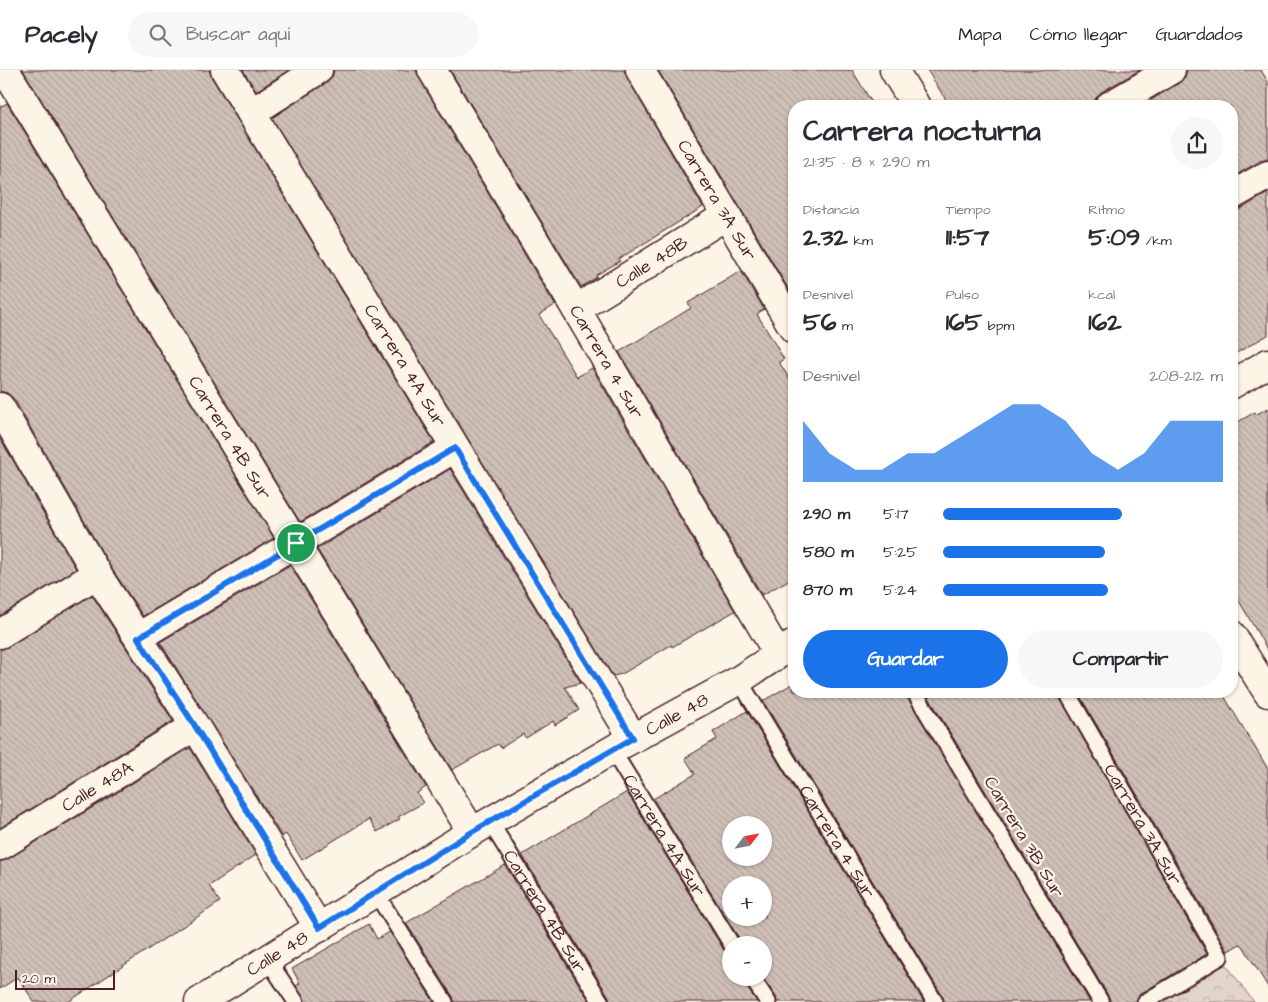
<!DOCTYPE html>
<html lang="es">
<meta charset="utf-8">
<style>
:root{--surface:#fff;--page:#f7f7f7;--text:#2b2b33;--muted:#7c7c81;--line:#e1e1e2;--accent:#1a73e8}
body{margin:0;font-family:"Architects Daughter",sans-serif;background:var(--page);color:var(--text);height:100vh;display:flex;flex-direction:column;font-size:19px;white-space:nowrap}
*{box-sizing:border-box;margin:0}
p{font-size:16px;color:var(--muted)}
.icon{flex:none;width:28px;height:28px;fill:none;stroke:currentColor;stroke-width:2;stroke-linecap:round;stroke-linejoin:round}
.map{position:relative;flex:1;overflow:hidden}
.sheet{position:absolute;left:788px;top:30px;width:450px;height:598px;display:flex;flex-direction:column;background:var(--surface);border-radius:20px;box-shadow:0 1px 4px #0004}
.sheet>*{flex:none}
.needle{width:32px;rotate:58deg}
.controls{position:absolute;left:722px;top:746px;display:grid;gap:10px}
.controls a{display:grid;place-items:center;width:50px;height:50px;border-radius:50%;background:var(--surface);box-shadow:0 1px 4px #0004;font-size:25px}
.scale{position:absolute;left:15px;bottom:12px;width:100px;box-sizing:border-box;padding-left:5px;border:2px solid #4a1f2b;border-top:0;font-size:14px;line-height:18px;white-space:nowrap;color:#4a1f2b;-webkit-text-stroke:4px #fcf5e5;paint-order:stroke}
.pin{position:absolute;display:grid;place-items:center;width:42px;height:42px;color:#fff;margin:-21px;border:2px solid #fff;border-radius:50%;box-shadow:0 1px 5px #0007}
.round{display:grid;place-items:center;flex:none;width:52px;height:52px;border-radius:26px;background:var(--page)}
.headline{display:flex;align-items:center;justify-content:space-between;height:85px;padding:0 15px}
h1{font-size:28px;font-weight:700;line-height:38px}
.stats{display:grid;grid-template-columns:repeat(3,1fr);gap:8px;height:85px;padding:5px 15px}
.stats div{display:grid;align-content:center}
.stats b{font-size:25px;font-weight:700}
.stats small{font-size:14px;font-weight:400}
.stats p{font-size:14px}
.chart{height:140px;padding:10px 15px}
.chart p{display:flex;justify-content:space-between}
.chart svg{width:100%;height:90px;margin-top:5px;fill:var(--accent);opacity:.7}
.cta{display:flex;gap:10px;margin-top:auto;padding:10px 15px}
.cta a{flex:1;height:58px;border-radius:30px;background:var(--accent);color:#fff;font-size:20px;font-weight:700;line-height:58px;text-align:center}
.cta a+a{background:var(--page);color:var(--text)}
ul{padding:0 15px;list-style:none;font-size:16px}
li{display:grid;grid-template-columns:80px 60px 1fr;align-items:center;height:38px}
li i{height:12px;border-radius:6px;background:var(--accent)}
header{display:flex;align-items:center;gap:30px;box-sizing:border-box;height:70px;padding:0 25px;background:var(--surface);border-bottom:1px solid var(--line)}
header strong{font-size:24px}
nav{display:flex;gap:28px;margin-inline-start:auto;font-size:18px}
.search{width:350px;height:45px;background:var(--page);display:flex;align-items:center;gap:12px;box-sizing:border-box;padding:0 18px;border-radius:28px;color:var(--muted);font-size:19px}
.map>svg:first-child{display:block}
.park{fill:url(#park-crowns);stroke:#967a7a}
.building{fill:url(#building-back-hatch);stroke:#4a1f2b;fill-rule:evenodd}
.lines{fill:none;stroke-linecap:round;stroke-linejoin:round}
.service-casing{stroke:#4a1f2b;stroke-width:19}
.minor-casing{stroke:#4a1f2b;stroke-width:31}
.service{stroke:#fcf5e5;stroke-width:15}
.minor{stroke:#fcf5e5;stroke-width:28}
.route-casing{stroke:#fff;stroke-width:10}
.route{stroke:#1a73e8;stroke-width:6}
.labels{text-anchor:middle;dominant-baseline:central;stroke-width:4.5;stroke-linejoin:round;paint-order:stroke}
.street-label{font-size:18px;fill:#4a1f2b;stroke:#fcf5e5}
</style>
<header>
<strong>Pacely</strong>
<div class="search"><svg class="icon" aria-label="search" viewBox="0 0 24 24"><circle cx="10" cy="10" r="6"/><path d="M15 15l6 6"/></svg>Buscar aquí</div>
<nav><a>Mapa</a><a>Cómo llegar</a><a>Guardados</a></nav>
</header>
<div class="map">
<svg width="1268" height="932" viewBox="0 0 1268 932">
<defs>
<pattern id="park-crowns" width="20" height="18" patternUnits="userSpaceOnUse" patternTransform="scale(1.25)"><rect width="20" height="18" fill="#e2d5ca"/><path d="M2 6a3 3 0 1 1 6 0M12 15a3 3 0 1 1 6 0" fill="none" stroke="#c3b6ae"/></pattern>
<pattern id="building-back-hatch" width="6" height="6" patternUnits="userSpaceOnUse" patternTransform="scale(1.25)"><rect width="6" height="6" fill="#cfc0b7"/><path d="M-1 5l2 2M0 0l6 6M5-1l2 2" fill="none" stroke="#b3a59e"/></pattern>
</defs>
<rect width="100%" height="100%" fill="#fcf5e5"/>
<filter id="ink" filterUnits="userSpaceOnUse"><feTurbulence type="fractalNoise" baseFrequency=".02" numOctaves="2"/><feDisplacementMap in="SourceGraphic" scale="10" xChannelSelector="R" yChannelSelector="G"/><feConvolveMatrix kernelMatrix="1 2 1 2 8 2 1 2 1" color-interpolation-filters="sRGB"/></filter>
<g filter="url(#ink)">
<!-- park -->
<path class="park" d="M1221 888 1254 932H1148Z"/>
<!-- building -->
<path class="building" d="M23 0H209L212 8 434 372 300 452Z
M243 0H289L256 21Z
M334 0H416L419 8 555 235 539 245 577 307 592 298 735 541 672 577 671 575 622 604 613 606 272 48 326 13 332 8Z
M450 0H624L627 8 703 137 619 189 620 191 596 205 597 207 581 217Z
M658 0H852L874 36H794V221L791 223Z
M927 0H1140L1101 22 1096 28 1094 35 1091 36H950Z
M1187 0H1261L1268 12V89L1260 91 1231 108V36H1155L1151 30 1179 13 1185 7Z
M7 33 274 468 143 546 110 496 14 329 7 323 0 321V37Z
M1268 123V265L1231 286V142L1239 140Z
M741 201 764 239 757 244 784 289 779 292 794 316V507L762 525 619 282 691 238 688 233Z
M1268 338V581L1231 517V356L1255 342 1257 344Z
M0 368 76 499 0 546Z
M450 399 581 613 565 617 579 640 555 655 553 651 526 668 523 664 501 678 498 674 452 700 317 479Z
M290 495 426 717 417 723 423 733 398 747 400 749 377 762 369 749 302 790 286 764 282 767 160 572Z
M92 525 173 651 0 758V580L8 577Z
M792 614 794 621H905L1090 932H944L943 927 763 631Z
M925 621H1057L1207 884 1140 924 1136 932H1110L1109 927Z
M1077 621H1221L1268 699V917L1243 876 1240 874 1228 881Z
M747 641 924 932H777L776 927 763 908 764 875H741L740 870 653 729 695 704 685 688 717 669 713 662ZM731 755H764V788H731ZM731 815H764V848H731Z
M190 678 256 785 209 816 220 832 68 932H34L18 907 0 919V792L8 789Z
M627 722 724 880 731 884V908H743L744 913 757 932H610L609 927 522 785Z
M505 795 590 932H454L453 927 406 853Z
M369 854 377 869 390 862 434 932H305L296 916 300 913 292 899Z"/>
<g class="lines">
<defs>
<g id="service">
<path id="s1" d="M739 610 935 932"/>
<path d="M914 621 1101 932"/>
<path id="s2" d="M1066 621 1220 887 1145 932"/>
<path id="s3" d="M612 680 732 875"/>
<path id="s4" d="M490 752 601 932"/>
<path d="M375 822 445 932"/>
<path d="M268 890 296 932"/>
<path d="M752 908 768 932"/>
</g>
<g id="minor">
<path id="s5" d="M5 0 472 762"/>
<path id="s6" d="M225 0 633 668"/>
<path id="s7" d="M432 0 576 239 778 584"/>
<path id="s8" d="M640 0 794 259"/>
<path d="M894 0 916 36"/>
<path d="M1109 36 1171 0"/>
<path d="M251 43 318 0"/>
<path d="M1231 126 1268 105"/>
<path id="s9" d="M576 239 727 145"/>
<path d="M1231 315 1268 293"/>
<path d="M0 337 97 504 195 656 319 858"/>
<path d="M0 564 97 504"/>
<path d="M1231 564 1268 623"/>
<path d="M138 567 455 378"/>
<path id="s10" d="M0 776 195 656"/>
<path id="s11" d="M199 932 472 762 612 680 739 610 794 574"/>
</g>
</defs>
<!-- service casing -->
<use href="#service" class="service-casing"/>
<!-- minor casing -->
<use href="#minor" class="minor-casing"/>
<!-- service -->
<use href="#service" class="service"/>
<!-- minor -->
<use href="#minor" class="minor"/>
</g>
</g>
<g class="lines" filter="url(#ink)">
<defs>
<path id="route" d="M455 378 633 668 472 762 319 858 195 656 138 568Z"/>
</defs>
<!-- route casing -->
<use href="#route" class="route-casing"/>
<!-- route -->
<use href="#route" class="route"/>
</g>
<g class="labels">
<!-- street labels -->
<g class="street-label">
<text stroke="none"><textPath href="#s8" startOffset="151">Carrera 3A Sur</textPath></text>
<text stroke="none"><textPath href="#s9" startOffset="89">Calle 48B</textPath></text>
<text stroke="none"><textPath href="#s7" startOffset="340">Carrera 4 Sur</textPath></text>
<text stroke="none"><textPath href="#s6" startOffset="346">Carrera 4A Sur</textPath></text>
<text stroke="none"><textPath href="#s5" startOffset="431">Carrera 4B Sur</textPath></text>
<text stroke="none"><textPath href="#s11" startOffset="558">Calle 48</textPath></text>
<text stroke="none"><textPath href="#s10" startOffset="114">Calle 48A</textPath></text>
<text stroke="none"><textPath href="#s2" startOffset="154">Carrera 3A Sur</textPath></text>
<text stroke="none"><textPath href="#s3" startOffset="100">Carrera 4A Sur</textPath></text>
<text transform="translate(1024 767) rotate(59)">Carrera 3B Sur</text>
<text stroke="none"><textPath href="#s1" startOffset="189">Carrera 4 Sur</textPath></text>
<text stroke="none"><textPath href="#s4" startOffset="105">Carrera 4B Sur</textPath></text>
<text stroke="none"><textPath href="#s11" startOffset="92">Calle 48</textPath></text>
</g>
</g>
</svg>
<div class="controls">
<a><svg class="needle" viewBox="-14 -14 28 28"><path d="M0-13l5 13h-10z" fill="#e53935"/><path d="M0 13l5-13h-10z" fill="#7c7c81"/></svg></a>
<a>+</a>
<a>−</a>
</div>
<div class="scale">20 m</div>
<div class="pin" style="left:296px;top:473px;background:#1e9e55"><svg class="icon" aria-label="arrive" viewBox="0 0 24 24"><path d="M6 21V4h12l-3 4 3 4H6"/></svg></div>
<section class="sheet">
<div class="headline"><div><h1>Carrera nocturna</h1><p>21:35 · 8 × 290 m</p></div><a class="round"><svg class="icon" aria-label="share" viewBox="0 0 24 24"><path d="M12 15V3M7 8l5-5 5 5M5 13v7h14v-7"/></svg></a></div>
<div class="stats">
<div><p>Distancia</p><b>2.32<small> km</small></b></div>
<div><p>Tiempo</p><b>11:57</b></div>
<div><p>Ritmo</p><b>5:09<small> /km</small></b></div>
</div>
<div class="stats">
<div><p>Desnivel</p><b>56<small> m</small></b></div>
<div><p>Pulso</p><b>165<small> bpm</small></b></div>
<div><p>kcal</p><b>162</b></div>
</div>
<div class="chart"><p><span>Desnivel</span>208–212 m</p>
<svg viewBox="0 0 160 44" preserveAspectRatio="none"><path d="M0 44V14L10 30L20 38L30 38L40 30L50 30L60 22L70 14L80 6L90 6L100 14L110 30L120 38L130 30L140 14L150 14L160 14V44z"/></svg>
</div>
<ul>
<li><b>290 m</b>5:17<i style="width:64%"></i></li>
<li><b>580 m</b>5:25<i style="width:58%"></i></li>
<li><b>870 m</b>5:24<i style="width:59%"></i></li>
</ul>
<div class="cta"><a>Guardar</a><a>Compartir</a></div>
</section>
</div>
